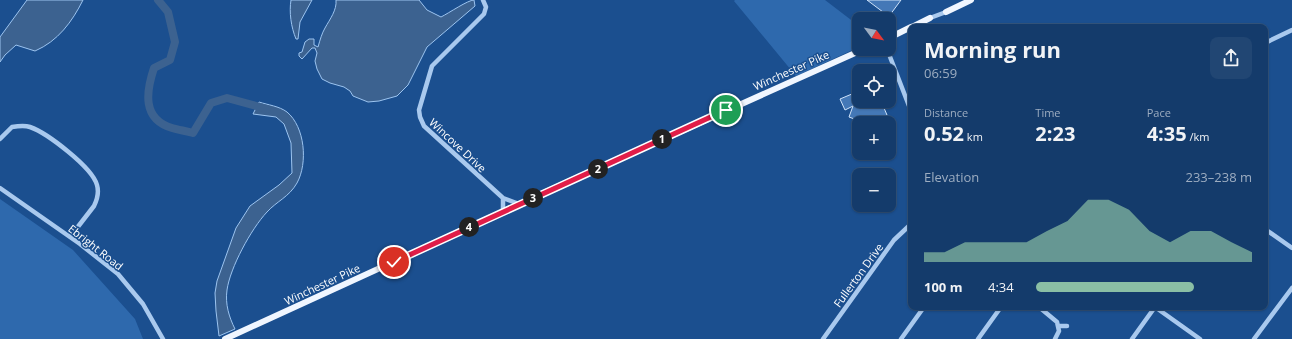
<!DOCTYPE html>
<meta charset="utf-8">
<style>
:root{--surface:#143b6b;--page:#214673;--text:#f1f3f6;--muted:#9dadc1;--line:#33557e;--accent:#8abfa5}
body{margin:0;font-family:"Open Sans",sans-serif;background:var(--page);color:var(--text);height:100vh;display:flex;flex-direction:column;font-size:15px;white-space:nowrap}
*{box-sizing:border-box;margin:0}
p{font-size:13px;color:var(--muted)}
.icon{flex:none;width:22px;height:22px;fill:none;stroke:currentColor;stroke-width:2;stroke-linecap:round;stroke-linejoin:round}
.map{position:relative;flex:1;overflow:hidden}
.drawer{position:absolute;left:908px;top:24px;width:360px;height:286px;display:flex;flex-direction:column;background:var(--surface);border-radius:8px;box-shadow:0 1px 3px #0004,0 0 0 1px var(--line)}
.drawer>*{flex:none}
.needle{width:26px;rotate:122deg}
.tools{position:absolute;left:852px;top:12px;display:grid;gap:8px}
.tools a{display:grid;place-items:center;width:44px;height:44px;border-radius:8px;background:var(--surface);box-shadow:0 1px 3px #0004,0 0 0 1px var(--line);font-size:20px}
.pin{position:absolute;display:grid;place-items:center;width:34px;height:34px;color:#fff;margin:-17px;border:2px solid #fff;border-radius:50%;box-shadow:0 1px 4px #0007}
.km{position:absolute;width:20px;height:20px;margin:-10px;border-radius:50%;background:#222;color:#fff;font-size:11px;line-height:20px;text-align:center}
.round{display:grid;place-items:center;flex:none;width:42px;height:42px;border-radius:8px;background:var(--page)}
.head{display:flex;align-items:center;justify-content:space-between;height:68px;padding:0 16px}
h1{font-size:22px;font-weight:700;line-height:30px}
.metrics{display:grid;grid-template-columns:repeat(3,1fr);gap:6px;height:68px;padding:4px 16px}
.metrics div{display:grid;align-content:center}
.metrics b{font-size:20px;font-weight:700}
.metrics small{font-size:11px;font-weight:400}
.metrics p{font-size:11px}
.chart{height:112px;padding:8px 16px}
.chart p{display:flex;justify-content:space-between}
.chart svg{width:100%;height:72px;margin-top:4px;fill:var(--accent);opacity:.7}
ul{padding:0 16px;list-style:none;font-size:13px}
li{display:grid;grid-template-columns:64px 48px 1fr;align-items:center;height:30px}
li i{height:10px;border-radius:5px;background:var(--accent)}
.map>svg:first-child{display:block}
.green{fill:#2e69ad}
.water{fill:#3c6290;stroke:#9cc4f0}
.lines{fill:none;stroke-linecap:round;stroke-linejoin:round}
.river{stroke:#3c6290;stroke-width:8}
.building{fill:#4478b7;stroke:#cfe3fa}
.minor{stroke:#a9c9ee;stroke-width:4.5}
.major{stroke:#f0f6ff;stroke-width:6}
.route-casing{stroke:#fff;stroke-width:8}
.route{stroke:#e11d48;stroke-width:5}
.labels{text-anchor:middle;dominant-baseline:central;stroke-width:3;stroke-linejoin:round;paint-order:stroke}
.street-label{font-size:11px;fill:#fff;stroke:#1b4f8f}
</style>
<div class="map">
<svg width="1292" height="339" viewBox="0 0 1292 339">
<rect width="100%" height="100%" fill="#1b4f8f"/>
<!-- green -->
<path class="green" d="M735 0H825L859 26V47L796 76 734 1Z
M0 199 73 250 135 319 143 339H0Z"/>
<!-- water -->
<path class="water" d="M27 0H83C72 22 58 41 35 51L16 45 5 55 0 62V37Z
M291 0H312L300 22 298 39H296C291 27 289 12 291 0Z
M336 0H419L427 10 441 17C449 13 468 0 474 0L475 6 427 47 408 85 397 96 379 101 368 102 353 96 350 91 344 87 330 83 322 79 317 69 315 61 317 53 315 48H312L302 59 299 56V53L302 52 305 42 309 39H314V45L318 47C320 40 322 33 325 28 330 19 337 10 336 0Z
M259 102C268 105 279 106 287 112 305 127 308 163 297 183 289 197 277 201 267 212 251 229 230 268 227 290 225 304 229 317 235 329L219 336 216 311 215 293 217 281 236 228 250 206 279 185 292 173 291 143 284 124 276 117 253 114Z"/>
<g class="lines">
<!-- river -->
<path class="river" d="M158 0 168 12 175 42 170 60 154 68C146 92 142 119 172 128 179 130 186 131 193 133L211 103 227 98 267 109"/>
</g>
<!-- building -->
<path class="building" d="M867 0H901L887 19H884L879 16 883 12Z
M859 91V101H881L887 115 874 121 871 120 870 123H865L849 117 853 106 845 110 840 99Z"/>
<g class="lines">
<!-- minor -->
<path class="minor" d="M483 0 486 7 484 14 432 66 419 110 420 117 424 126 503 198 519 204
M930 18 946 12
M1265 43 1292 30
M887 49 911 111
M0 139 12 127C18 126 24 125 30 127 47 133 92 167 97 185 99 192 97 200 94 206L70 237
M0 188 80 244 118 274 143 304 163 339
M503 212V198
M1265 229 1292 248
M1039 307 1057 322 1059 331 1055 339
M1155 307 1200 339
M1059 326H1067
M823 339 894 240 911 224
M901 339 924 307
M978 339 1001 307
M1132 339 1155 307
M1254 339 1292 288"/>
<!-- major -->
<path class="major" d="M946 12 971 0
M912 27 930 18
M889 38 911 27
M225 339 570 181 864 49"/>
</g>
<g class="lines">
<defs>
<path id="route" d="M394 262 726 110"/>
</defs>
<!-- route casing -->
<use href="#route" class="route-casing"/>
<!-- route -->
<use href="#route" class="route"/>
</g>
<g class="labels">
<!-- street labels -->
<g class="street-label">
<text transform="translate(791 70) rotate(-24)">Winchester Pike</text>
<text transform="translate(458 145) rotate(43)">Wincove Drive</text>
<text transform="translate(96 247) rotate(38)">Ebright Road</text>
<text transform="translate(858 275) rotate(-54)">Fullerton Drive</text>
<text transform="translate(322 284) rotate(-25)">Winchester Pike</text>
</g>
</g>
</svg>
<div class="tools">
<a><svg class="needle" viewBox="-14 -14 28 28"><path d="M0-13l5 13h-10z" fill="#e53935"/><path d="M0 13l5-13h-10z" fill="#9dadc1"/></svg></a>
<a><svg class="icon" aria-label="locate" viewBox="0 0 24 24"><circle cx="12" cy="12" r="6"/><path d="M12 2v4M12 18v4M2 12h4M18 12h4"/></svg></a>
<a>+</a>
<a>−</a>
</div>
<div class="pin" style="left:726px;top:110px;background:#1e9e55"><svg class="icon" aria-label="arrive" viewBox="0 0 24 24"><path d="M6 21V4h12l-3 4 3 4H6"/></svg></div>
<div class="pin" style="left:394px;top:262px;background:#d93025"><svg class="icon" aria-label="check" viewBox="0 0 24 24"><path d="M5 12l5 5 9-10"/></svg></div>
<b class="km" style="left:662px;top:139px">1</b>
<b class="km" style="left:598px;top:169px">2</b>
<b class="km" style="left:533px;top:198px">3</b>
<b class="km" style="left:469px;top:227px">4</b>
<section class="drawer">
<div class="head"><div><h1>Morning run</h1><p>06:59</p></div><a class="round"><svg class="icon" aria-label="share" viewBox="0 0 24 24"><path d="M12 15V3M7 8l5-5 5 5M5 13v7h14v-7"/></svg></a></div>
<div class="metrics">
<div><p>Distance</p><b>0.52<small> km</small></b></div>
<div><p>Time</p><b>2:23</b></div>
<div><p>Pace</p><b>4:35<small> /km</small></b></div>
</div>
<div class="chart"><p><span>Elevation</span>233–238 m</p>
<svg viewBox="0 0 160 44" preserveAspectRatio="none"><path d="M0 44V38L10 38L20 32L30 32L40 32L50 32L60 25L70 19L80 6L90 6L100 12L110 25L120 32L130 25L140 25L150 32L160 38V44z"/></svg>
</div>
<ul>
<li><b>100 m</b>4:34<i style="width:73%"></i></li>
</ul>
</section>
</div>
